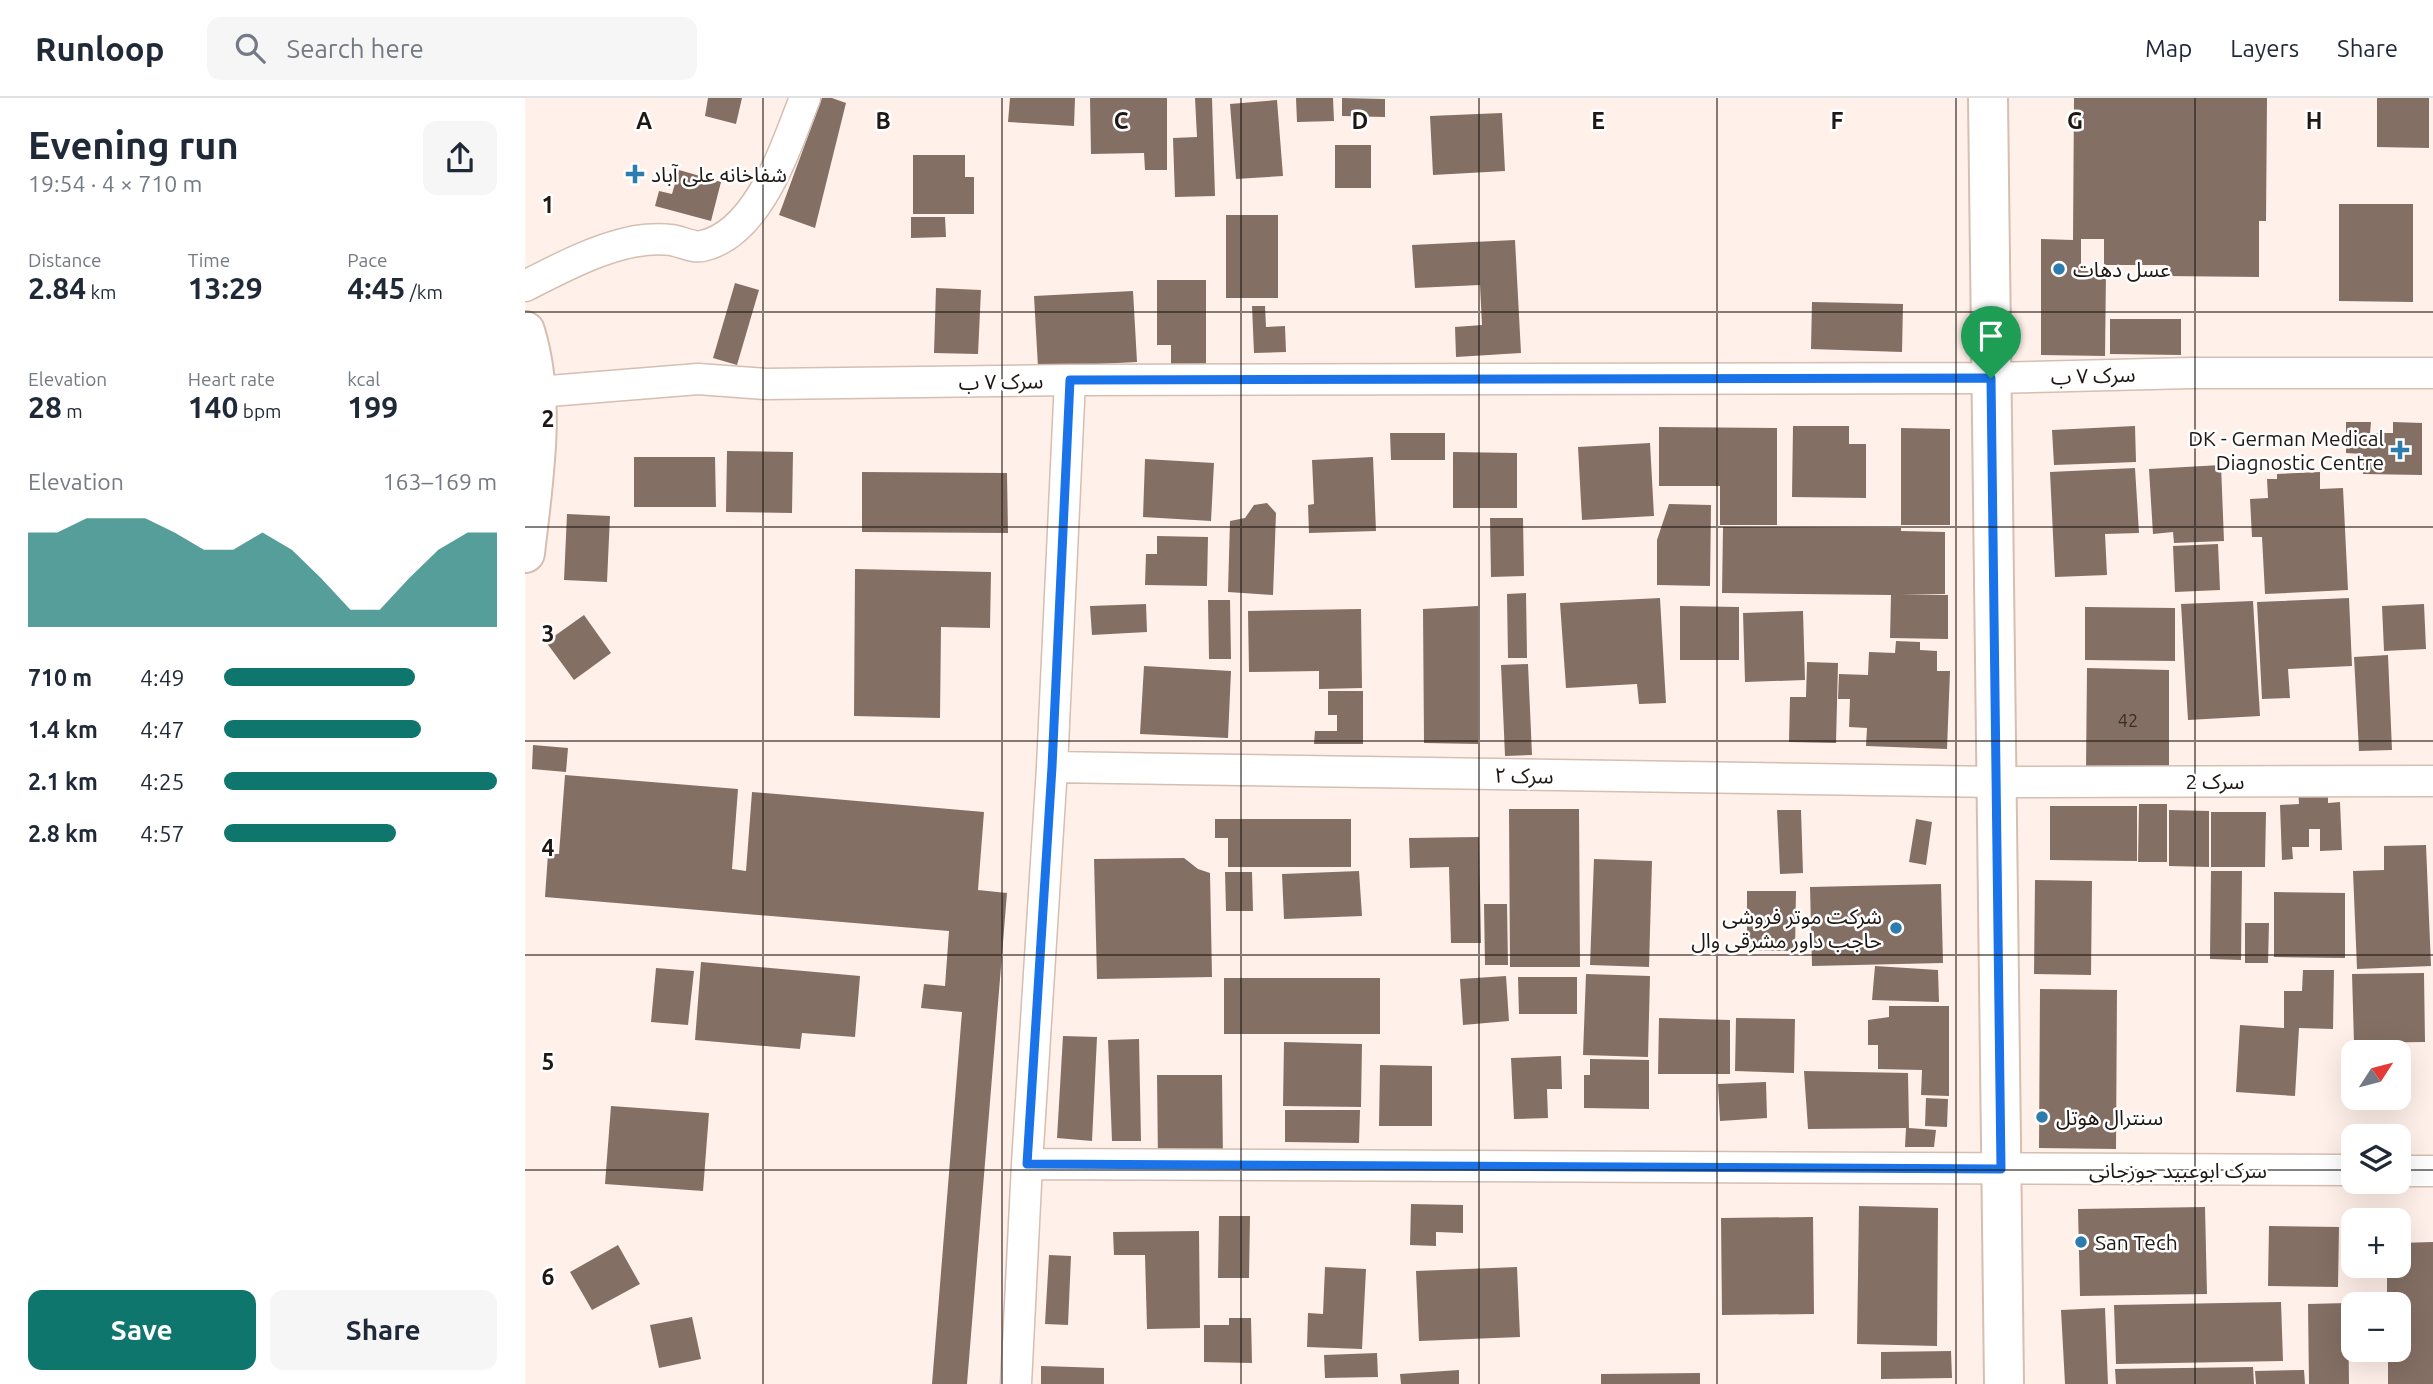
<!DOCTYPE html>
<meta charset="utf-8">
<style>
:root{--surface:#fff;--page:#f6f6f7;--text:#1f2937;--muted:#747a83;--line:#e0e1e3;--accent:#0f766e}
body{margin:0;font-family:Ubuntu,"Noto Sans Arabic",sans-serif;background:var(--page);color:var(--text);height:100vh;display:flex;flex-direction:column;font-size:26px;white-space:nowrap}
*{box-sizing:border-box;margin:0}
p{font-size:23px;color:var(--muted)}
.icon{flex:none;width:38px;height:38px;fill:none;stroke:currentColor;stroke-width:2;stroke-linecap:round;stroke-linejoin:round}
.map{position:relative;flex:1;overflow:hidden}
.sheet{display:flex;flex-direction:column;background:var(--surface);width:525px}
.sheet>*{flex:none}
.needle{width:46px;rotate:54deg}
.controls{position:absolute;left:1816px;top:942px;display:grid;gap:14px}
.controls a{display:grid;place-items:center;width:70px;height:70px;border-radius:14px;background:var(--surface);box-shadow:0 7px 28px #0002;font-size:35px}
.pin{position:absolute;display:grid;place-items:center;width:60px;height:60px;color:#fff;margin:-72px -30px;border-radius:50% 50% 50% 0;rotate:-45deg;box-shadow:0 0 7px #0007}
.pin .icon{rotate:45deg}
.round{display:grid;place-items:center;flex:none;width:74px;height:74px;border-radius:14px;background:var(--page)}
.headline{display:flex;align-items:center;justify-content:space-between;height:119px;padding:0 28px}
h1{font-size:38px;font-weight:700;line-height:52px}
.metrics{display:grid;grid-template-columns:repeat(3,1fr);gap:10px;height:119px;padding:7px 28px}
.metrics div{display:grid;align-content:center}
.metrics b{font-size:30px;font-weight:700}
.metrics small{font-size:19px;font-weight:400}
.metrics p{font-size:19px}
.chart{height:196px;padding:14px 28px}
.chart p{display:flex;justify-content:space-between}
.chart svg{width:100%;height:126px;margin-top:7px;fill:var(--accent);opacity:.7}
.action{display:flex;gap:14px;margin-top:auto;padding:14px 28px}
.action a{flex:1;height:80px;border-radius:14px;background:var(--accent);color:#fff;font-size:28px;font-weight:700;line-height:80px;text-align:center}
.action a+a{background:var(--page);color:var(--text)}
ul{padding:0 28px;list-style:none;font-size:23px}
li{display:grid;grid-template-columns:112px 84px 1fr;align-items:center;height:52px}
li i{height:18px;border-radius:9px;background:var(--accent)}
header{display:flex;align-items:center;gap:42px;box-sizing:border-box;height:98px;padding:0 35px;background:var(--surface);border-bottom:2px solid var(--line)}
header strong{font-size:33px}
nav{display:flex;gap:38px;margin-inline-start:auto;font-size:24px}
.search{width:490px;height:63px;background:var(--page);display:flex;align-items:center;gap:18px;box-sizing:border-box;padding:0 24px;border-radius:14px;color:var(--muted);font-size:26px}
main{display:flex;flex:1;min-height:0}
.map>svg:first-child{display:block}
.building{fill:#846f64}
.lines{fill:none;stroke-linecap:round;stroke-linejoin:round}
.street-casing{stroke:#d5beb2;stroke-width:33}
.secondary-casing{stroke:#d5beb2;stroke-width:42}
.street{stroke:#fff;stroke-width:30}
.secondary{stroke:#fff;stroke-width:38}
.route-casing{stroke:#fff;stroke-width:14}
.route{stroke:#1a73e8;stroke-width:9}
.grid{fill:none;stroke:#1f1713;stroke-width:2;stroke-opacity:0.55}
.poi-dot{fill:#2c7cae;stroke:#fff;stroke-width:2.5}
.labels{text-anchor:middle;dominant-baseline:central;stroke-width:5;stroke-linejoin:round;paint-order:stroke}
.number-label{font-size:18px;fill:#382d27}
.poi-label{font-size:21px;fill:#1f1713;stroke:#fff;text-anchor:start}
.street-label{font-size:21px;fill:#1f1713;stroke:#fff}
.grid-label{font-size:23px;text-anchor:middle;font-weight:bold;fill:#1f1713;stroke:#fff;stroke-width:5;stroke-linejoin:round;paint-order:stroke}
</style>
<header>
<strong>Runloop</strong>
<div class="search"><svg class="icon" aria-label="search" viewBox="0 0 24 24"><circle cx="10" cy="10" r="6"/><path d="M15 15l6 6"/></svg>Search here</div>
<nav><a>Map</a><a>Layers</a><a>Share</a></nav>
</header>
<main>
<section class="sheet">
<div class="headline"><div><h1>Evening run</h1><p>19:54 · 4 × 710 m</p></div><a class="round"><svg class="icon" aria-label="share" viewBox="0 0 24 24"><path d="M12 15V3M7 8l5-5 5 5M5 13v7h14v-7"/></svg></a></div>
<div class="metrics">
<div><p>Distance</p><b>2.84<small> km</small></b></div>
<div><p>Time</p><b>13:29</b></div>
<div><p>Pace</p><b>4:45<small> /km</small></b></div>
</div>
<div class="metrics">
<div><p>Elevation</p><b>28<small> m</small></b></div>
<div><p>Heart rate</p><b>140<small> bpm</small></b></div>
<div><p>kcal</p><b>199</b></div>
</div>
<div class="chart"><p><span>Elevation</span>163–169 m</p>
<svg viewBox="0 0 160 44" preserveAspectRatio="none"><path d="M0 44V11L10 11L20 6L30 6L40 6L50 11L60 17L70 17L80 11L90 17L100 27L110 38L120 38L130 27L140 17L150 11L160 11V44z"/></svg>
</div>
<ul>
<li><b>710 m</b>4:49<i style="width:70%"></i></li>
<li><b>1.4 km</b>4:47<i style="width:72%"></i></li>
<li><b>2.1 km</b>4:25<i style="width:100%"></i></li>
<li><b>2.8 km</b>4:57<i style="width:63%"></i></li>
</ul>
<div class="action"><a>Save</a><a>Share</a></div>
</section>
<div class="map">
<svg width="1908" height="1286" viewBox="0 0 1908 1286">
<rect width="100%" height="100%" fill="#fff0e9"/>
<!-- building -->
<path class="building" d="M183 0H217L211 26 180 18Z
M297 0H307L321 5 290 130 254 117Z
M485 0H550L549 28 483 24Z
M565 0H642V72H620L619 55 566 56Z
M670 0H687L690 98 650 99 648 40 672 39Z
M771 0H808L809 23 772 24Z
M817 0 860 1V19L817 18Z
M1549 0H1742L1741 123H1734V179L1641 178V167H1579V141H1556V173H1581L1580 258 1516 257V141L1548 142Z
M1852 0H1904V50L1852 49Z
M752 2 758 78 711 81 705 6Z
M977 15 980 73 908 77 905 18Z
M810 47H846V90H810Z
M388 57H440V79H449V116H388Z
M154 72 196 84 186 123 130 108 134 93 147 96Z
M1814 106H1888V204L1814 203Z
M701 117H753V200H701Z
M386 119H420L421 139 386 140Z
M990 142 996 255 931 259 930 229 957 227 955 187 890 190 887 147Z
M632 182H681V273H646V247H632Z
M210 185 234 192 212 267 188 260Z
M411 190 456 192 453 256 409 255Z
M608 193 612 264 513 269 509 198Z
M1287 204 1378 206 1377 254 1286 251Z
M727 208H740L741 229 760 228 761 254 729 255Z
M1585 221H1656V257L1585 256Z
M1821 324H1846L1845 335H1868V324L1897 325V377L1838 376V356L1821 355Z
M1268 328H1324V346H1341V400L1267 399Z
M1610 328 1611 364 1529 367 1527 332Z
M1134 329 1252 330V427H1195V388H1134Z
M1376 330 1425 331V427H1376Z
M865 335H920V362H866Z
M1125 345 1129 418 1057 422 1053 349Z
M202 353 268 354 267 415 201 414Z
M928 354 992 355V410H928Z
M109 359H190L191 409H109Z
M848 359 851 433 784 435 783 407 789 406 787 362Z
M620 361 689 365 686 423 618 419Z
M1696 367 1699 443 1649 445 1648 434 1628 436 1624 371Z
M1610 370 1614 435 1580 436 1582 477 1530 479 1525 374Z
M337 374 482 375 483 435 337 434Z
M1795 374V391L1818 390 1823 492 1740 496 1737 439H1727L1725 401 1743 400 1742 381H1752V376Z
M742 405 751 415 748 497 703 494 705 423 720 420 729 407Z
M1144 406 1186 407 1185 488 1132 487V442Z
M42 416 85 418 82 484 39 482Z
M965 420H998L999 478 966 479Z
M1198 429 1376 430V433L1420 434V496L1376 497H1423V541L1365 540 1366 497 1197 495Z
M632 438 683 439 682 488 620 487 621 456H632Z
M1693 446 1695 492 1650 494 1648 448Z
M330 471 466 474 465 530 416 529 415 620 329 618Z
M1001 495 1002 560H983L982 496Z
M1135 500 1141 605 1114 606 1112 586 1041 590 1035 505Z
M1824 500 1827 568 1763 571 1765 600 1737 601 1732 504Z
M683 502H705L706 561H684Z
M1728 503 1735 618 1663 622 1656 506Z
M621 506 622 534 567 537 565 508Z
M1899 506 1901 551 1859 553 1857 508Z
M953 508V646L899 645 898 511Z
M1155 508 1214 509V562H1155Z
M1560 509 1650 510V563L1560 562Z
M836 511 837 590 794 591V573L724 574 723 513Z
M1278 513 1280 582 1220 584 1218 515Z
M59 517 86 555 49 582 21 544Z
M1371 543 1395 544V552L1412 553V573H1425L1422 651 1341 648 1342 630 1324 629 1325 601H1313L1314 576 1343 577 1344 554 1370 555Z
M1863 557 1867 652 1834 653 1829 559Z
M1282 564 1313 565 1311 645 1264 644 1265 599H1281Z
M1003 566 1007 657 980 658 976 567Z
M619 568 706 573 703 640 615 636Z
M1562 570 1644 572V674L1561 673Z
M803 593H838V646H789L790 633H812V617H803Z
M8 647 43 650 41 674 7 671Z
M40 677 213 691 207 771 221 773 227 694 459 714 453 792 482 795 442 1286H407L437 914 396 910 399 886 420 888 424 833 20 799 23 756H34Z
M1803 689V705L1815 704 1817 752 1795 753V731H1784V749H1767L1768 761 1757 762 1755 707 1774 706 1773 690Z
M1614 706H1642V764H1613Z
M1525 708H1612V763L1525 762Z
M984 711H1054L1055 869H985Z
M1252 712H1276L1278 775 1255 776Z
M1644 712 1684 713V769L1644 768Z
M1686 714H1741L1740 769H1686Z
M690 721H826V769H703V740H690Z
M1391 721 1407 724 1401 767 1384 764Z
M954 739 956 845H926L924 769 885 770 884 740Z
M1901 747 1906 868 1832 871 1828 773 1859 772V748Z
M659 760 673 771 685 775 687 879 572 881 569 761Z
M1069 761 1127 763 1124 869 1065 867Z
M834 773 837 818 759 821 757 776Z
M1686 773H1717L1716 862 1685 861Z
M700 774H727L728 813H701Z
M1510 782 1567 783 1566 877 1509 876Z
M1416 786 1418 865 1287 868 1285 789Z
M1222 793H1271L1270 853 1222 852Z
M1749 794 1820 795V860L1749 859Z
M959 806H982L983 867H960Z
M1720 825H1744L1743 865H1720Z
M176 864 335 878 330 939 277 935 275 951 170 942Z
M1350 868 1413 872 1414 904 1347 902Z
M131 870 169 873 163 927 126 924Z
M1778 872H1809L1808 931 1774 930 1770 998 1711 994 1715 927 1759 930V893H1777Z
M1899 875 1900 944 1829 945 1827 876Z
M1061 876 1125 878 1123 959 1058 957Z
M981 878 984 923 938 927 935 881Z
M993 879H1052V916H994Z
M699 880H855V936H699Z
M1515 891 1592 892 1591 1051 1514 1050Z
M1364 908H1424V998L1396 997 1397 972 1353 971V947H1343V922L1364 919Z
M1134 920 1205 922V976H1133Z
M1211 920 1270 921 1269 975 1210 973Z
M538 938 572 939 567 1043 532 1040Z
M614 941 616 1043H587L583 942Z
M759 944 837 946 836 1009 758 1008Z
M1036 958 1037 991H1022L1023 1020 989 1021 986 960Z
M1065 961 1124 962V1011L1059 1010V977H1065Z
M855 967 907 968V1028H854Z
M1279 973 1383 975 1384 1030 1411 1032 1409 1049H1380L1381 1030 1283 1031Z
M632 977H697L698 1064H633Z
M1241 984 1242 1020 1195 1023 1193 986Z
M1401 1000 1423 1001 1422 1029 1400 1028Z
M86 1008 184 1015 178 1093 80 1086Z
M760 1012H835L834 1045 760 1044Z
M886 1106 938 1107V1135L911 1134V1148L885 1147Z
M1334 1108 1413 1110 1412 1248 1332 1246Z
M1680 1109 1682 1196 1555 1198 1553 1111Z
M694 1118H725L724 1180H693Z
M1288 1119 1289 1216 1197 1217 1196 1120Z
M1744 1128 1814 1129 1813 1189 1743 1188Z
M674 1133 675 1230 622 1231 620 1157H589L588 1134Z
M1908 1144V1286H1863V1251H1874V1206H1862V1167H1874V1145Z
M93 1147 115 1186 67 1212 45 1174Z
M524 1157 546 1158 543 1227 520 1226Z
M800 1169 841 1171 837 1251 782 1249 783 1215 798 1216Z
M992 1169 995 1239 894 1243 891 1173Z
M1756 1204 1758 1263 1591 1266 1589 1207Z
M1823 1205 1824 1286H1784L1783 1206Z
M1580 1210 1583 1286H1540L1536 1212Z
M167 1219 176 1261 134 1270 125 1227Z
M704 1220H726L727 1265 679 1264V1227H704Z
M1426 1253 1427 1280 1356 1281V1254Z
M852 1255 853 1279 800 1280 799 1257Z
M516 1268 579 1270V1286H516Z
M1728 1269 1729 1286H1591L1590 1271Z
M934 1272V1286H876L875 1276Z
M1779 1272 1780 1286H1731L1730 1273Z
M1175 1275V1286H1076V1276Z"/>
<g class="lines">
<defs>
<path id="street" d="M0 188C32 172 63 155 98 146 112 142 132 140 146 142 155 143 168 150 177 148 234 136 261 48 280 0
M12 294 173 281 241 286 545 282 1466 280 1665 275H1908
M527 669 1472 684 1908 683
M502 1066 1829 1072
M1874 1073H1908
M491 1286 502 1066 527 669 545 282"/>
<path id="secondary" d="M1463 0 1479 1286
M0 233C22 304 8 383 0 455"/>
</defs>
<!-- street casing -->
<use href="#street" class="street-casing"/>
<!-- secondary casing -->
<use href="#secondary" class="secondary-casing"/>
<!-- street -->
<use href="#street" class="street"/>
<!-- secondary -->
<use href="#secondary" class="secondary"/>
</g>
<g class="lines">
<defs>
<path id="route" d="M1466 280 1476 1071 502 1066 527 669 545 282Z"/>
</defs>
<!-- route casing -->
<use href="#route" class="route-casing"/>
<!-- route -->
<use href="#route" class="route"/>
</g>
<!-- grid -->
<path class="grid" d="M238 0V1286M477 0V1286M716 0V1286M954 0V1286M1192 0V1286M1431 0V1286M1670 0V1286M0 214H1908M0 429H1908M0 643H1908M0 857H1908M0 1072H1829M1874 1072H1908"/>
<!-- markers -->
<g class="poi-dot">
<path d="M106.5 65.5h7v7h7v7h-7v7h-7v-7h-7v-7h7z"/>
<circle cx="1534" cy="171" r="7"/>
<path d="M1871.5 341.5h7v7h7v7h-7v7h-7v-7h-7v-7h7z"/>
<circle cx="1371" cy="830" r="7"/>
<circle cx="1517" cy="1019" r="7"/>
<circle cx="1556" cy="1144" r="7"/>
</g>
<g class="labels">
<!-- number labels -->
<g class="number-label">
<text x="1603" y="622">42</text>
</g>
<!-- poi labels -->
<g class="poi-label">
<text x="126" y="76">شفاخانه علی آباد</text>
<text x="1548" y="171">عسل دهات</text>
<text x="1859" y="340" text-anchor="end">DK - German Medical<tspan x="1859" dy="24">Diagnostic Centre</tspan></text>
<text x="1357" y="818" text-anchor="end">شرکت موتر فروشی<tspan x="1357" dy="24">حاجب داور مشرقی وال</tspan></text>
<text x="1531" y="1019">سنترال هوتل</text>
<text x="1570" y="1144">San Tech</text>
</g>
<!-- street labels -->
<g class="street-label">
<text transform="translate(1568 277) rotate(-2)">سرک ۷ ب</text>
<text transform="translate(476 283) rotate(-1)">سرک ۷ ب</text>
<text transform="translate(999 677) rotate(1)">سرک ۲</text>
<text x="1690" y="683">سرک 2</text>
<text x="1653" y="1072">سرک ابوعبید جوزجانی</text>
</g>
</g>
<g class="grid-label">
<text x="119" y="31">A</text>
<text x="358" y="31">B</text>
<text x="596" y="31">C</text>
<text x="835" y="31">D</text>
<text x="1073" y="31">E</text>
<text x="1312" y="31">F</text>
<text x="1550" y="31">G</text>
<text x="1789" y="31">H</text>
<text x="23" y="115">1</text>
<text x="23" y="329">2</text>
<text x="23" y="544">3</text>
<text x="23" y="758">4</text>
<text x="23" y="972">5</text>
<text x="23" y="1187">6</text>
</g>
</svg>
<div class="controls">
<a><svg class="needle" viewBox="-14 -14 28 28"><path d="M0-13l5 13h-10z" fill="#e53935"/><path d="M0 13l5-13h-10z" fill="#747a83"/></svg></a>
<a><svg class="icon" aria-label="layers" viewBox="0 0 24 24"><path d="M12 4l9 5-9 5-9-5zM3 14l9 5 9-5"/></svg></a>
<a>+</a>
<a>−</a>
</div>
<div class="pin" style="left:1466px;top:280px;background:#1e9e55"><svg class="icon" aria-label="arrive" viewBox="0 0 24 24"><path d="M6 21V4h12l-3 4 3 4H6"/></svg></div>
</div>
</main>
